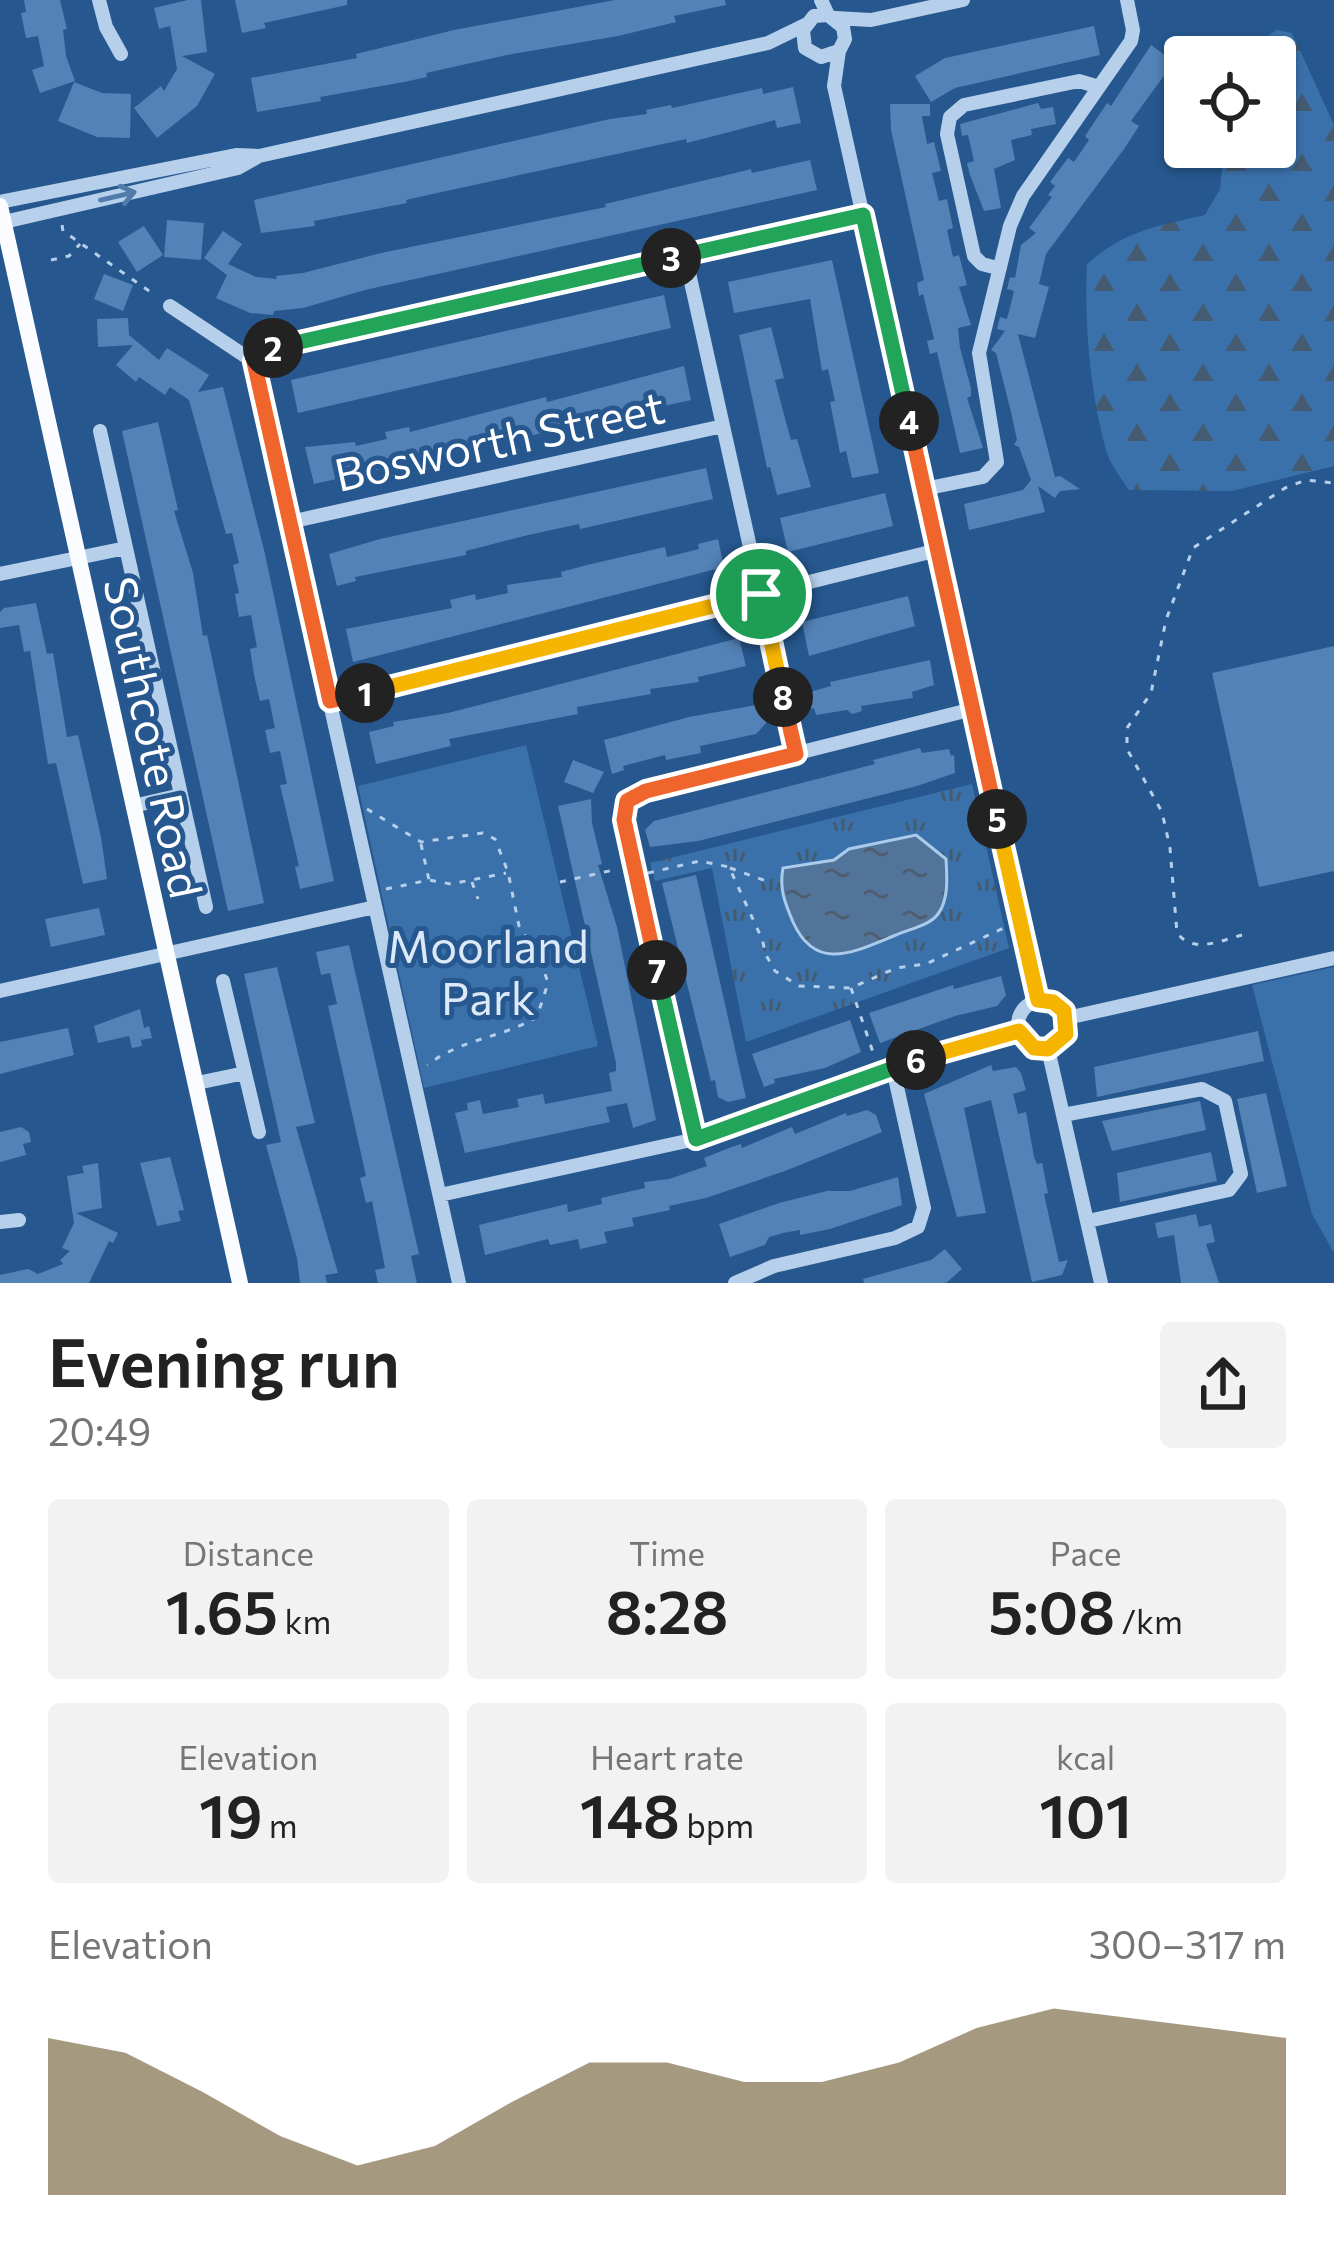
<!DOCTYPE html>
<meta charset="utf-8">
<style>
:root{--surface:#fff;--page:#f2f2f2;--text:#222;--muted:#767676;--accent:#806f4a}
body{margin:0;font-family:Commissioner,sans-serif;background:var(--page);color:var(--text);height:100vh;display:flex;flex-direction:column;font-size:45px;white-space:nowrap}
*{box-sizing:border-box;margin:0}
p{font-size:39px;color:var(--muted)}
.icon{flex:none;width:66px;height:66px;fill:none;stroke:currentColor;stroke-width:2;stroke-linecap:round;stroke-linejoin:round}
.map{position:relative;height:1283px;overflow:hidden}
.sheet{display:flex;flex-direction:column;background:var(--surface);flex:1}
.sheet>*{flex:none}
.fabs{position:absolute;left:1164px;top:36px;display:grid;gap:24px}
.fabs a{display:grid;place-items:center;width:132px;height:132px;border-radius:12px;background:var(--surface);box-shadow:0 3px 9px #0004;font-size:60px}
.pin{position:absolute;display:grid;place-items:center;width:102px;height:102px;color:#fff;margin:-51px;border:6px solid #fff;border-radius:50%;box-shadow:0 3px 12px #0007}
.km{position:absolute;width:60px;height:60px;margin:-30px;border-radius:50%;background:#222;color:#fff;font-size:33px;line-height:60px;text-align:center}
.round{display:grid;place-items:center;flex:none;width:126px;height:126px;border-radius:12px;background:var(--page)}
.summary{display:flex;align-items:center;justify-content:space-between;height:204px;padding:0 48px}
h1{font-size:66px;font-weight:600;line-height:90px}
.figures{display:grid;grid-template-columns:repeat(3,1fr);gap:18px;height:204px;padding:12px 48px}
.figures div{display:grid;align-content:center;border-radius:12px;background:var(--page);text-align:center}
.figures b{font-size:60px;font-weight:600}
.figures small{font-size:33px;font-weight:400}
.figures p{font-size:33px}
.chart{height:336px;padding:24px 48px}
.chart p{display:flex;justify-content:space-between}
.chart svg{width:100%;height:216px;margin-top:12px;fill:var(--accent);opacity:.7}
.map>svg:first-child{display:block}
.grass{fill:url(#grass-tufts)}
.forest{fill:url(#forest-firs)}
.green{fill:#3b71aa}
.water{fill:url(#water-ripples);stroke:#abcbeb;stroke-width:3}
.building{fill:#5382b6}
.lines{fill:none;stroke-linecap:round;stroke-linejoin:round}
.path{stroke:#b6d0eb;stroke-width:3;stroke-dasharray:6 9;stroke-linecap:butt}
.minor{stroke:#b6d0eb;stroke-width:14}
.major{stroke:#fafcff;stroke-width:16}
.oneway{stroke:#517baa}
.split-1-casing{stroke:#fff;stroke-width:24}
.split-2-casing{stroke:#fff;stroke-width:24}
.split-3-casing{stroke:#fff;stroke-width:24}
.split-4-casing{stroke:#fff;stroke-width:24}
.split-5-casing{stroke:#fff;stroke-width:24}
.split-6-casing{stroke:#fff;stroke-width:24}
.split-7-casing{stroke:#fff;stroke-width:24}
.split-8-casing{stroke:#fff;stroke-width:24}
.split-9-casing{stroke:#fff;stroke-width:24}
.split-1{stroke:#f5b400;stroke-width:15}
.split-2{stroke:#f0652b;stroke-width:15}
.split-3{stroke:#22a559;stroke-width:15}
.split-4{stroke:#22a559;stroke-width:15}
.split-5{stroke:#f0652b;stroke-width:15}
.split-6{stroke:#f5b400;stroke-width:15}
.split-7{stroke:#22a559;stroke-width:15}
.split-8{stroke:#f0652b;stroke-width:15}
.split-9{stroke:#f5b400;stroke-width:15}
.labels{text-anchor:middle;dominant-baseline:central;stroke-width:10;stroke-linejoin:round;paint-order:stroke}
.street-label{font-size:45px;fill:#fff;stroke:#26578e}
.park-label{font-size:45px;fill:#dbe9f8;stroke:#26578e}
</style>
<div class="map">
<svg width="1334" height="1283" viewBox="0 0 1334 1283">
<defs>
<pattern id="grass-tufts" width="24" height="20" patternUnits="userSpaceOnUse" patternTransform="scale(3)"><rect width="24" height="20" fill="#3b71aa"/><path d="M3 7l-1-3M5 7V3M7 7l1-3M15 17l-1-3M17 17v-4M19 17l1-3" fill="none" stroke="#455b72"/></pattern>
<pattern id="forest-firs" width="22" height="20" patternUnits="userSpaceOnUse" patternTransform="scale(3)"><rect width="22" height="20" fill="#3b71aa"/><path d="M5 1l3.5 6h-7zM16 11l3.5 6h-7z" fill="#455b72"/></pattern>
<pattern id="water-ripples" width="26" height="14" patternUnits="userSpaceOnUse" patternTransform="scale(3)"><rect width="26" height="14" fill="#52739a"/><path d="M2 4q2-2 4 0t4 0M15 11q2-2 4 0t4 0" fill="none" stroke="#4f5e6f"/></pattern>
</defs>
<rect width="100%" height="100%" fill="#26578e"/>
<!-- grass -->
<path class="grass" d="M972 784 1009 948 746 1042 712 868 655 881 650 863Z"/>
<!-- forest -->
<path class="forest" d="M1277 30 1292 33 1334 125V466L1232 491 1129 490C1121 478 1110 464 1106 450 1090 392 1084 323 1087 264 1125 230 1158 226 1205 215L1220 189 1225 147H1275V57H1249L1257 43Z"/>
<!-- green -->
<path class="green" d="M526 745 598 1046 424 1088 358 786Z
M1334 967V1253L1312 1214 1252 985Z"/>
<!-- water -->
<path class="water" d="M916 835 946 859C947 877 949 899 938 914 929 926 909 929 896 935 854 952 816 973 793 922 785 903 779 889 783 868L834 860 849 849Z"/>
<!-- building -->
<path class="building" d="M24 0H60L67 29 63 30 66 56 75 81 40 93 32 70 44 66 38 36 26 38 21 13 26 12Z
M188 0H201L207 52 182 56 215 74 197 106 157 138 134 108 161 86 164 91 177 69 170 26 159 29 154 8Z
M235 0H347V5L264 23 266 28 242 33Z
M615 0H725L726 5 674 16 676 22 618 36 507 55 426 73 427 77 404 82 320 97 321 101 257 112 251 78 357 58 356 54 454 30Z
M1094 26 1100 55 955 88 931 102 915 76 945 58Z
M1151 45 1174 62 1131 121 1139 126 1124 149 1046 254 1039 284 1049 287 1035 338 1018 334 1055 477 1060 476 1080 489 1060 491 1055 498 1038 486 1045 512 969 530 964 504 1023 490 1031 480 1019 447 1014 445 1017 440 1011 412 996 353 991 350 1005 331 997 329 1000 317 1007 319 1014 291 1007 289 1010 277 1015 278 1021 245 1036 233 1029 228 1052 197 1048 195 1055 186 1050 182 1068 158 1074 162 1089 140 1085 136 1107 103 1111 106Z
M74 82 102 93 131 94 130 138 97 137 58 121Z
M793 87 801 123 777 128 775 120 687 143 686 139 437 193 406 200 407 203 314 221 315 226 261 233 254 200 610 119 647 114 646 110 671 105 672 108 762 88 763 94Z
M1038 103 1041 109 1053 107 1056 124 1031 129 1032 135 1011 140 1015 160 994 169 1001 208 984 211 970 175 967 163 974 161 968 135 962 136 960 124Z
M890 104H930V116H922L927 144 934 142 941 171 932 173 939 201 947 199 953 228 947 230 953 257 959 255 967 285 959 287 971 325 958 328 960 348 971 388V396L967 398 983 448 960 453 937 352 930 354 927 341 934 339 923 294 919 296 917 283 924 280 891 130Z
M810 160 817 190 365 290 303 308 274 311 273 315 250 313 216 298 227 275 204 258 223 231 242 244 228 264 256 277 277 279 276 276 303 273 381 253 606 207 605 204 727 175 751 169 752 173Z
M167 220 204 223 201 260 164 257Z
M144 226 163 255 137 272 118 242Z
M832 260 879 473 852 478 846 451 840 453 830 402 835 401 828 369 822 371 810 299 734 313 728 282Z
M104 274 133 285 123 311 94 299Z
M664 295 671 328 298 413 291 380Z
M128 318 129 335 159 360 167 348 209 375 198 392 223 387 265 554 334 881 300 889 295 867 299 866 280 785 287 784 280 751 270 753 265 730 275 728 269 699 260 701 254 675 250 649 257 647 251 615 239 617 235 594 239 593 233 565 239 563 232 533 226 534 189 400 170 387 165 395 139 377 136 382 116 365 133 345 98 347 97 319Z
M771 327 784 378 775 380 783 411 791 440 797 439 811 487 777 495 770 467 767 468 739 335Z
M684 366 691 400 314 484 305 447 355 442 356 446 387 439 385 432 409 427 410 432 546 397 547 402Z
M158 422 178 510 174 511 193 573 203 636 207 635 264 903 228 911 122 431Z
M706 468 713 499 580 529 579 524 524 536 466 551V555L355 577 356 581 337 586 329 554 380 539Z
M885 493 893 526 788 552 780 518Z
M718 539 724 567 353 662 346 629 452 608 450 600 475 594 476 600 508 593 507 585 562 577 561 572 587 565 665 547 667 557 699 549 698 544Z
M908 596 915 626 809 656 802 622Z
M36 603 47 654 53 653 67 737 78 735 101 837 107 879 83 884 56 763 48 764 30 651 24 652 19 625 0 628V612L4 608Z
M739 638 746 666 698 677 699 682 650 689 651 694 577 707 578 714 449 739 451 746 376 764 369 732 394 726 393 722 448 713Z
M1334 646V871L1259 887 1212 673Z
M930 660 934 685 912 692 913 698 861 706 862 711 852 714 847 710 816 715 814 708 811 709 810 692 831 686 830 682Z
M762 704 766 723 756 734 700 746 701 753 666 760 665 755 623 766 624 770 612 774 604 740 689 717Z
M920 748 922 753 949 749 951 756 954 755 955 773 917 786 698 841 650 847 645 830 654 821 875 764 873 760Z
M573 760 604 772 593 793 564 782Z
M591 799 592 823 602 864 598 865 617 927 656 1120 633 1128 627 1103 606 1107 610 1122 465 1153 455 1113 468 1110 467 1103 480 1100 483 1114 519 1107 517 1099 543 1094 545 1104 612 1091 609 1073 616 1071V1063L558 806Z
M696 875 746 1098 728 1102 718 1097 715 1080 711 1081 662 883Z
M99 908 105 935 51 947 45 919Z
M349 945 419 1254 411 1256 417 1283H378L375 1270 385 1268 372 1201 366 1203 360 1178 366 1176 328 1006 337 1004 330 973 321 975 316 952Z
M277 967 315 1123 296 1127 338 1273 325 1275 327 1283H300L297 1258 266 1145 281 1142 244 974Z
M1001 976 1006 995 997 1006 955 1016 880 1043 869 1013 953 985 954 989Z
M140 1009 144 1028 149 1026 152 1038 141 1040 142 1046 132 1048 129 1036 98 1043 94 1026Z
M850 1020 861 1052 825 1068 774 1079 775 1083 764 1087 752 1054Z
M68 1028 74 1055 0 1074V1042Z
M1258 1031 1264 1061 1097 1097 1094 1067Z
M991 1065 993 1071 1016 1067 1021 1073 1026 1090 1013 1094 1018 1114 1026 1112 1034 1157 1037 1164 1042 1163 1048 1193 1044 1194 1059 1262 1068 1260 1062 1275 1032 1282 991 1100 964 1108 986 1213 957 1217 924 1094Z
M1266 1093 1287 1186 1257 1193 1237 1099Z
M1200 1101 1206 1130 1112 1151 1102 1121Z
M867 1110 876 1115 882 1132 785 1171 706 1198 669 1206 670 1210 632 1218 634 1226 604 1232 607 1243 580 1249 578 1239 550 1245 548 1239 485 1255 479 1225 567 1204 568 1212 602 1204 601 1198 645 1188 644 1182 669 1179 707 1166 704 1158 729 1148 741 1144 742 1148 792 1127 795 1134 846 1113 847 1116Z
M21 1127 29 1132 31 1142 23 1144 26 1155 0 1162V1132Z
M1211 1152 1217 1181 1120 1202 1117 1173Z
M170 1157 184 1210 178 1211 181 1221 157 1226 140 1163Z
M98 1163 102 1208 76 1213 118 1233 113 1243 109 1241 89 1283H0V1275L28 1269 38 1274 63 1264 60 1260 70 1251 62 1248 74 1223 67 1176 84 1173 82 1166Z
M898 1177 902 1205 830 1229 800 1235V1230L783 1233 769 1237 765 1245 730 1257 719 1224 779 1203 827 1191H850Z
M1196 1214 1199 1227 1211 1224 1215 1242 1206 1244 1219 1283H1181L1174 1235 1158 1238 1155 1223Z
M945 1249 962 1269 946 1283H864L863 1279 931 1260Z"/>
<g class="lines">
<!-- path -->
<path class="path" d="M62 225 63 231 152 293
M51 260 69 256 80 244
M367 809 421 842 483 833 495 839 508 872 519 926 541 961 548 983 537 1017C500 1039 465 1037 427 1065
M421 844 429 880
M730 868 769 882
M648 873 700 861 729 867 762 939 766 955 775 971 799 986 851 988 896 968 926 964 1006 927
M472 882 478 899
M560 882 618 869
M386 889 429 880 451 884 506 873
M1242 935C1219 941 1194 954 1177 933L1170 848 1162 812 1127 749V728L1151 693 1166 620 1193 548 1285 488 1306 480 1334 483
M851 988 875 1058"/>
<!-- minor -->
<path class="minor" d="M99 0 106 27 121 54
M821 0 828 15 843 27 845 39 839 51 821 57 805 48 803 30 814 16 828 15
M835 18 871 20 963 0
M839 51 834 86 1038 1001
M0 202 236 155 259 156 768 43 805 25
M4 222 238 168 259 156
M685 255 796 754
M997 268 982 264 974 256 947 134 950 117 964 105 1079 81 1099 87
M170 306 254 362
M254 362 459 1283
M254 362 265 352 286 343 863 216
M100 431 206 907
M924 489 983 477 997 462 979 353 1010 226 1023 196 1131 41 1133 30 1127 0
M290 522 723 426
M0 574 126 548
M330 701 938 550
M133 806 181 795
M223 981 259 1132
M0 991 375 907
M1018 1025a25 25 0 1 1 50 0a25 25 0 1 1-50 0Z
M1067 1018 1334 958
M1048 1049 1101 1283
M197 1083 245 1073
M1063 1115 1202 1089 1225 1101 1241 1174 1229 1190 1088 1221
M696 1139 624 820 627 801 646 791 973 709
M440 1195 696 1139 917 1060 1019 1031
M0 1222 19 1220
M735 1283 774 1266 895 1238 918 1227 924 1208 893 1069"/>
<!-- major -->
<path class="major" d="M0 206 240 1283"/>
</g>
<!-- one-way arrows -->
<defs><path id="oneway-shaft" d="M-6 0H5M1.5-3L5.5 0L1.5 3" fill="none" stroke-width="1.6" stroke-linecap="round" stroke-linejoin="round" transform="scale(3)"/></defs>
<use class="oneway" href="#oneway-shaft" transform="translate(118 196) rotate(-13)"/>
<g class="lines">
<defs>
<path id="split-1" d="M365 693 761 594"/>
<path id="split-2" d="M273 348 254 362 330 701 365 693"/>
<path id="split-3" d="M273 348 671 258"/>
<path id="split-4" d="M671 258 863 215 909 421"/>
<path id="split-5" d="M909 421 997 819"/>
<path id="split-6" d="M916 1060 1019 1031 1034 1048 1048 1049 1066 1034 1064 1011 1053 1002 1038 1000 997 819"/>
<path id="split-7" d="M657 970 696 1139 916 1060"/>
<path id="split-8" d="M657 970 624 820 627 801 646 791 796 754 783 697"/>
<path id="split-9" d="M761 594 783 697"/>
</defs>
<!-- split-1 casing -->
<use href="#split-1" class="split-1-casing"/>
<!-- split-2 casing -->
<use href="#split-2" class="split-2-casing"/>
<!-- split-3 casing -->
<use href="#split-3" class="split-3-casing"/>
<!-- split-4 casing -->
<use href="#split-4" class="split-4-casing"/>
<!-- split-5 casing -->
<use href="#split-5" class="split-5-casing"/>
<!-- split-6 casing -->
<use href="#split-6" class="split-6-casing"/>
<!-- split-7 casing -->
<use href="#split-7" class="split-7-casing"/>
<!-- split-8 casing -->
<use href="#split-8" class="split-8-casing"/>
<!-- split-9 casing -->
<use href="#split-9" class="split-9-casing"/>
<!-- split-1 -->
<use href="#split-1" class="split-1"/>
<!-- split-2 -->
<use href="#split-2" class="split-2"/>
<!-- split-3 -->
<use href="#split-3" class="split-3"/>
<!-- split-4 -->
<use href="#split-4" class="split-4"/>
<!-- split-5 -->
<use href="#split-5" class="split-5"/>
<!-- split-6 -->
<use href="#split-6" class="split-6"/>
<!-- split-7 -->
<use href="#split-7" class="split-7"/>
<!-- split-8 -->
<use href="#split-8" class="split-8"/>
<!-- split-9 -->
<use href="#split-9" class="split-9"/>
</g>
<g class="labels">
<!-- street labels -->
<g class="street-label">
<text transform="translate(499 439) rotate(-12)">Bosworth Street</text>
<text transform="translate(155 737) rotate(78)">Southcote Road</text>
</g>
<!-- park labels -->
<g class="park-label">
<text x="488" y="944">Moorland<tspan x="488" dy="52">Park</tspan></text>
</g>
</g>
</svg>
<div class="fabs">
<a><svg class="icon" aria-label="locate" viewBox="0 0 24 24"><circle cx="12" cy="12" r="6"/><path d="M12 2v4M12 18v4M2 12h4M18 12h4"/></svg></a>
</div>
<div class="pin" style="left:761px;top:594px;background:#1e9e55"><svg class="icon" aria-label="arrive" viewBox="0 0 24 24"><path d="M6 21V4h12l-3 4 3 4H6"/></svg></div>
<b class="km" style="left:365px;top:693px">1</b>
<b class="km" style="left:273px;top:348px">2</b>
<b class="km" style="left:671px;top:258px">3</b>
<b class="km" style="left:909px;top:421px">4</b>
<b class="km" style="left:997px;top:819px">5</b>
<b class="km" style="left:916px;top:1060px">6</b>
<b class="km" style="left:657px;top:970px">7</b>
<b class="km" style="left:783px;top:697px">8</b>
</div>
<section class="sheet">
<div class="summary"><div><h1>Evening run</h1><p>20:49</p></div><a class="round"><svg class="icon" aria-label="share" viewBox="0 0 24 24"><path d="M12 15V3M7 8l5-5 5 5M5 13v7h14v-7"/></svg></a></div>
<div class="figures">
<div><p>Distance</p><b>1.65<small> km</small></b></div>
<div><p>Time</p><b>8:28</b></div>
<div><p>Pace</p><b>5:08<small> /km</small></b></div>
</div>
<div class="figures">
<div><p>Elevation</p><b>19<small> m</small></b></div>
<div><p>Heart rate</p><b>148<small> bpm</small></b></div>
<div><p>kcal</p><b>101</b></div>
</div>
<div class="chart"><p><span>Elevation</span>300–317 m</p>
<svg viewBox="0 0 160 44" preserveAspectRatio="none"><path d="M0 44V12L10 15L20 23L30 32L40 38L50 34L60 25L70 17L80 17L90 21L100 21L110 17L120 10L130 6L140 8L150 10L160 12V44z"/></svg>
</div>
</section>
